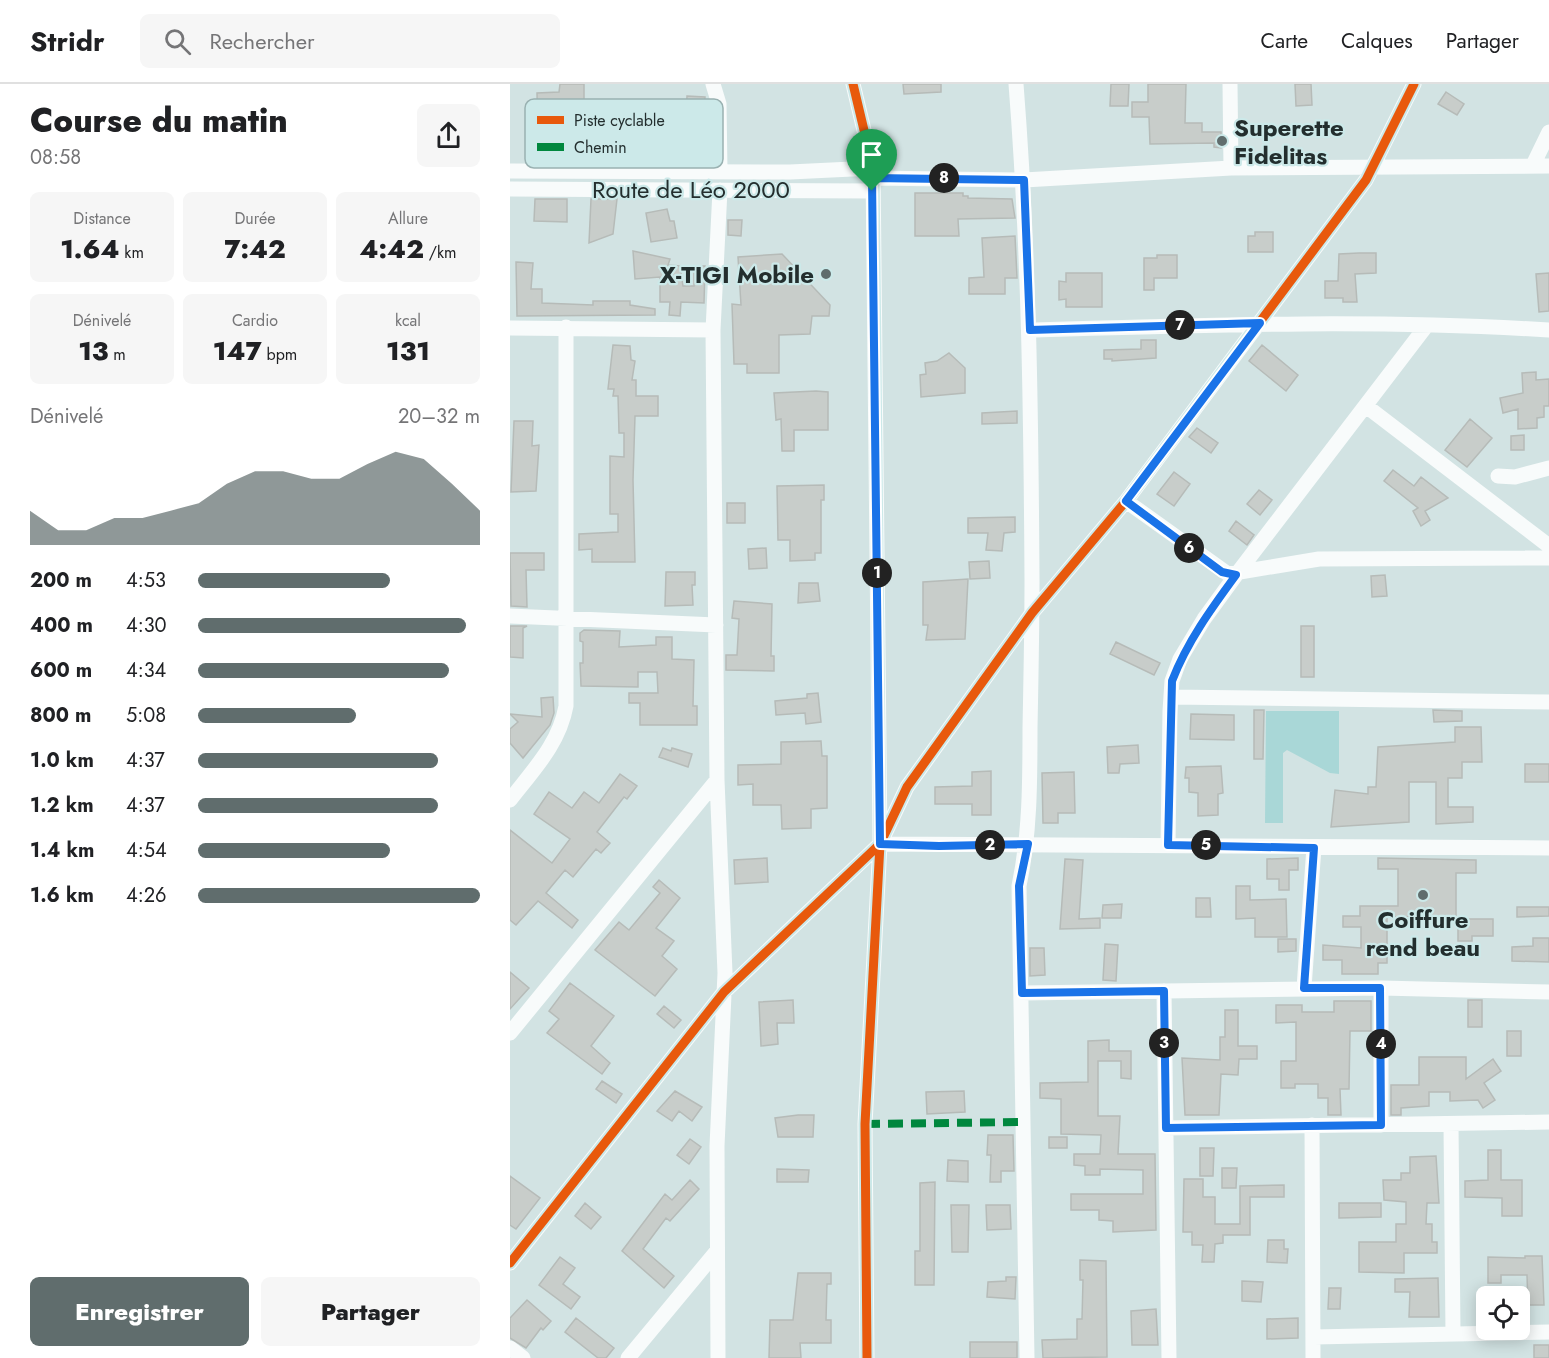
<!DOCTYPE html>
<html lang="fr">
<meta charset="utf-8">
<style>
:root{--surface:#fff;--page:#f6f6f6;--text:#202124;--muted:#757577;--line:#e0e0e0;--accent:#606d6d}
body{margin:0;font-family:Jost,sans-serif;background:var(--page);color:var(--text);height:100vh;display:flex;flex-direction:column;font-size:22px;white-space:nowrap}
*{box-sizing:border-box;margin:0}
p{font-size:20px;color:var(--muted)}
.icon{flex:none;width:33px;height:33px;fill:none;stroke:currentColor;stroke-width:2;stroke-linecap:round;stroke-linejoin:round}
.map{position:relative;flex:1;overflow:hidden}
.sheet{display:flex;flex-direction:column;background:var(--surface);width:510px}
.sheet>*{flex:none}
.tools{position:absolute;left:966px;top:1202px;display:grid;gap:12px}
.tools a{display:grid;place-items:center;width:54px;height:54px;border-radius:9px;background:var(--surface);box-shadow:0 3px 15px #0003;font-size:30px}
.pin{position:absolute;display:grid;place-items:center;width:51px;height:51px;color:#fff;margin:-62px -26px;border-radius:50% 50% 50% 0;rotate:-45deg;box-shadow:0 0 6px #0007}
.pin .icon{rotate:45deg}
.km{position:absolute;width:30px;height:30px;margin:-15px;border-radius:50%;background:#222;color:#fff;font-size:16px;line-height:30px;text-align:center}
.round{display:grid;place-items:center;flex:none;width:63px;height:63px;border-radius:9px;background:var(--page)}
.head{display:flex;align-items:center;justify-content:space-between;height:102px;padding:0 30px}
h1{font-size:33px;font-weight:800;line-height:45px}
.metrics{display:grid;grid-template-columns:repeat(3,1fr);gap:9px;height:102px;padding:6px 30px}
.metrics div{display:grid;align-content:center;border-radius:9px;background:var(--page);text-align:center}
.metrics b{font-size:26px;font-weight:800}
.metrics small{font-size:16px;font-weight:400}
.metrics p{font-size:16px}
.chart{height:168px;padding:12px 30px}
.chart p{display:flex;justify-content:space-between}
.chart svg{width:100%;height:108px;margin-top:6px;fill:var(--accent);opacity:.7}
.action{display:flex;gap:12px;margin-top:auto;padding:12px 30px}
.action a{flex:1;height:69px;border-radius:9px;background:var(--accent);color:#fff;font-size:24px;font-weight:800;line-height:69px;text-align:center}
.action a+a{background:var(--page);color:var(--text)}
ul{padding:0 30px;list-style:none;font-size:20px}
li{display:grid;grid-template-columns:96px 72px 1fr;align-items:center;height:45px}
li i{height:15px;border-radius:8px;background:var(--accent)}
header{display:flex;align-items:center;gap:36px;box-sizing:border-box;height:84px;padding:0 30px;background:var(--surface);border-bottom:2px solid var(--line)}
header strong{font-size:28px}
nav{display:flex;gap:33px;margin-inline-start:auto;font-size:21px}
.search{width:420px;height:54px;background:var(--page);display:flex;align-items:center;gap:15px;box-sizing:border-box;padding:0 21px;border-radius:9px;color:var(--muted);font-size:22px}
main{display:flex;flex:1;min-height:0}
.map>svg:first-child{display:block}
.green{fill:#a9d7d7}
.building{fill:#c8cdca;stroke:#b6bbb8;stroke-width:1.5}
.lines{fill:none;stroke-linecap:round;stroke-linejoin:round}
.minor{stroke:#f8fbfb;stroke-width:15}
.quiet{stroke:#00873e;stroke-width:8;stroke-dasharray:15 8;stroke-linecap:butt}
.cycleway-casing{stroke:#cce9e9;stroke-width:13}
.cycleway{stroke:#e8590c;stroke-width:9}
.route-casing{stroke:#fff;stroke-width:12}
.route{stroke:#1a73e8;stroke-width:8}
.poi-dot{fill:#606d6d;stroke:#cce9e9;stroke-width:2}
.labels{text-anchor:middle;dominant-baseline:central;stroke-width:4.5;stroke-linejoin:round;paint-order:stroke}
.poi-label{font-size:24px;font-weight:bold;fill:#232e2e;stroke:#cce9e9;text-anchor:start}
.street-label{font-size:24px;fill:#232e2e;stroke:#cce9e9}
.key{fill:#cce9e9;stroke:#99b1b1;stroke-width:1.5}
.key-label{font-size:16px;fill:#232e2e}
</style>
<header>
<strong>Stridr</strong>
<div class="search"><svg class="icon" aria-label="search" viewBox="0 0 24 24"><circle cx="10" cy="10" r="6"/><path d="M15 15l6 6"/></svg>Rechercher</div>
<nav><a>Carte</a><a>Calques</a><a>Partager</a></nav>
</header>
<main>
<section class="sheet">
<div class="head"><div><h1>Course du matin</h1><p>08:58</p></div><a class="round"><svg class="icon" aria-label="share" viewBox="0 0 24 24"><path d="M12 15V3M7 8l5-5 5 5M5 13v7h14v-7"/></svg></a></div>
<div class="metrics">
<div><p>Distance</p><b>1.64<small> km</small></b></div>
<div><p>Durée</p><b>7:42</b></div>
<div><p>Allure</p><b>4:42<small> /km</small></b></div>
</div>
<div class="metrics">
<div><p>Dénivelé</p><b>13<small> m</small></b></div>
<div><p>Cardio</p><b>147<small> bpm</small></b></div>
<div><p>kcal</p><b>131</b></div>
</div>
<div class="chart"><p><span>Dénivelé</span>20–32 m</p>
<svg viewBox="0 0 160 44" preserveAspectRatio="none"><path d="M0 44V30L10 38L20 38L30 33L40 33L50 30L60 27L70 19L80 14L90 14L100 17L110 17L120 11L130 6L140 9L150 19L160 30V44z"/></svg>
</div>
<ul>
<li><b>200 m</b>4:53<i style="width:68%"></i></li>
<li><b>400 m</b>4:30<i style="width:95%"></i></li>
<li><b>600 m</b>4:34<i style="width:89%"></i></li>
<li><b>800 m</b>5:08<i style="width:56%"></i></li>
<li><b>1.0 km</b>4:37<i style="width:85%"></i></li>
<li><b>1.2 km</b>4:37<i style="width:85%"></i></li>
<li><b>1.4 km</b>4:54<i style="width:68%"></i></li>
<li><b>1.6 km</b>4:26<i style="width:100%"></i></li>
</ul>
<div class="action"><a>Enregistrer</a><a>Partager</a></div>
</section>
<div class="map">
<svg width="1039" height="1274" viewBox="0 0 1039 1274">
<rect width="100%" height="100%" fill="#d2e3e3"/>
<!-- green -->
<path class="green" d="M756 627H829V690L820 689 777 666 773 669V739H755Z"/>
<!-- building -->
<path class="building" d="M50 0H74V28H45V54H28L27 9 49 8Z
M393 0H431V8L394 10Z
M601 0H619L618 22H600Z
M638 0H676L675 39H692V48H711V64L704 63V59L640 60 639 33H622V18H638Z
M785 0H801L802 21 786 22Z
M936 8 954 20 947 31 928 20Z
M177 12 195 13 194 34 176 33Z
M405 109H453V112H458V114L502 115 505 134 448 135 449 152H405Z
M25 115H57V138L24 137Z
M81 115H107L103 150 79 159Z
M157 125 160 137H164L167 154 141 158 136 129Z
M218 136H232L231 152 218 151Z
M745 148H763V168H738V152H745Z
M505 152 507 194H495V210H459V194L474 193 472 154Z
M123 167 160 175 158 181 170 182 173 202H184V182H195L194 219 171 218 170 232 159 231 160 218H150V193L125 195Z
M849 169H866V189L845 190 847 218H833V214H815V197H828L829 170Z
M272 170 320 221 319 232H302L300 250 269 251V289H237V280H224L222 220 231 221 228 173Z
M647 171H667V194H644V206H634V174H647Z
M6 178 23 179 21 205H32V219L83 221V217H120V221L145 225V231L7 232Z
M556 189H592V223H556V215L549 216V197L556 198Z
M1039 189V227L1029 228 1026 190Z
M631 256H646V274L602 277V275H594V266L631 265Z
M103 261 120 262 121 276 125 277 122 296H126V312H148V332H125L123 396 125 478H82V465L69 466V450L108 448V430H100V372L114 373V349H109L108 312H103L104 305H98Z
M752 261 788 291 776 307 739 277Z
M439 269 455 284V309L411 313 410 291 416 290 415 279 427 277Z
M1026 288V296L1039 295V322H1034V333L1027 334V344L1008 345V325L993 329 990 314 1013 309 1012 289Z
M306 307 318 308V346H284V367H272L271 335 266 336 264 309Z
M507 327V339L472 340V329Z
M960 335 982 354 957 383 935 366Z
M4 337H23L22 362 29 361 26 407 1 408Z
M687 344 708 359 701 369 679 353Z
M1014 351V366H1001V352Z
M883 386 904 402 911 393 938 414 915 427 920 436 911 442 903 427 908 424 874 397Z
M664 388 680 400 664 422 647 410Z
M314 401V416H311V469H305V476L280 477V456H268L267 402Z
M749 406 762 416 750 431 737 420Z
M217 419H235V439H217Z
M505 433V448L494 449 492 467 476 466 478 449H458V434Z
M726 437 744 451 737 461 719 447Z
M256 464 257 484 239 485 238 465Z
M0 469H34V486H16L17 523 1 522Z
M479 477 480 494 460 495 459 478Z
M156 488H185V501H182L183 521 155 522Z
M875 491 877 512 862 513 861 492Z
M458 495 455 555 416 556 418 541H413V498Z
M289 499H308L310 517 288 519Z
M224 517 262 520 261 572H264V587L216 586V571H227L229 535 222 534Z
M0 542H17L13 544V574L0 573Z
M791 542H804V593H791Z
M74 546 110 547 109 563 146 561V553H162V575L184 576 183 622H187V641H130V619H119V609H148L147 588H128V603L71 602 70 579H73V558L70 557V549Z
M606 558 650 579 644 591 600 570Z
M308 609 311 638 296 640 295 629 266 631 265 617 297 614V610Z
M43 613 44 629 40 641 13 674 0 659V645L8 638 0 630 32 633 31 614Z
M744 626H754L753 675H744Z
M923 626 952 627V637L924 638Z
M681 630 724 631V656L680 655Z
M945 643H971L972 678H952V694H938V723H963V738L926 740V698H899V738L821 743 825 706 858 710V703H866L868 663 945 658Z
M311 657 312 672H317V724L301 725V744L272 745 271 721H243V700L228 701V681L271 680V658Z
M628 661 629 679 610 680 609 689H598L597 663Z
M153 664 161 667 162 664 182 670 178 683 149 673Z
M1015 680H1039V698H1015Z
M711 682 713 709 708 710V731L688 732V709L679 708V694H675L676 683Z
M481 687V731H462V720H425V703L462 702V688Z
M564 688 565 729H548V739H533L532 689Z
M110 690 127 702 117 715 114 713 87 748 100 759 91 769 86 765 63 793 55 786 36 809 68 836 62 844 28 817 6 841 0 836V746L42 779 60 755 24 730 39 708 62 724 74 708 89 719Z
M257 774 258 798 225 800 224 776Z
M788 774V786H779V806H769V795H757V775Z
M868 774 966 776V789H946V832L877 833V879H868V890H832V876H813V861L851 864V843H833V832H850V822H888V785H868Z
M555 775 573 776 569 835 590 834V844L550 845Z
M149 796 170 814 146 844 164 857 152 872 167 885 145 912 85 866 109 838 119 846 150 809 143 803Z
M726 802H740V816L776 815 777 853H745V834L726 835Z
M686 814H700L701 833H686Z
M612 820 611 834H592L593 821Z
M1007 823H1039V832L1007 833Z
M948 835H983V852H962V857H948Z
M1023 854H1039V878L1002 877V863L1023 862Z
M768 855H786V867L768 868Z
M595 860 608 861 606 897 593 896Z
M520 864H534L535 891 520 892Z
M0 888 19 904 0 925Z
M60 899 104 932 81 962 100 979 92 990 37 949 49 935 39 927Z
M283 916 284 939H267L268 960 251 962 249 918Z
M958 916H972V943H958Z
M824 917H861V947H840L839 1005H830L831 1031H818V1014H808V1000H785V1004H771V977H786V938L766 939V921H792V928H824Z
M154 922 171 936 164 944 147 930Z
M715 926H728V962H747V975H729L728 991 711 990 709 1031H675L672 974 710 976V953H715Z
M997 947H1011V972H997Z
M599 956V967H621V995L611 994V977H588V1032H610L608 1070H645L646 1146 603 1148V1137L589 1136V1126H561V1110H633V1086L590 1085V1091H575V1082L564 1081V1070H590L591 1051 551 1050V1015L530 1014V999L578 998V957Z
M909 973H956V995L983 975 991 987 974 999 985 1016 973 1024 968 1016 940 1017V1008H919V1022L891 1024V1031H881V1001H909Z
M92 997 112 1010 106 1019 86 1005Z
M165 1007 192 1023 182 1037 169 1027 162 1037 147 1027Z
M454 1007 455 1028 417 1030 416 1008Z
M288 1031H304L303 1053H268L265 1034Z
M478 1051H503L504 1087H491V1098H480L481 1071H477Z
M539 1053H557V1064H539Z
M180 1055 191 1063 179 1080 167 1071Z
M690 1064H704L703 1092H690Z
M978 1066H991V1096H1012V1132H992V1114L955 1113V1097L978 1096Z
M926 1072 929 1119H917L916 1140H922V1158H927V1169H894V1189L849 1188V1158H886V1140H896V1118L874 1116 873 1096H891V1089H900V1073Z
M438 1076 458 1077V1098L437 1097Z
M712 1084H727L726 1104H712Z
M267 1085 299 1086 298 1098H267Z
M0 1092 30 1114 6 1145 0 1141Z
M674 1095H693V1113H705V1140H730V1102L774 1101V1113H740V1151H713V1159L705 1160 704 1178H692L693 1161H682V1148H673Z
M180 1096 189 1105 160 1137 156 1134 133 1165 164 1192 154 1204 112 1167 155 1110 162 1116Z
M425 1098 424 1201H405V1167H410V1099Z
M75 1119 91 1133 81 1145 65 1132Z
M829 1119H871V1133L829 1134Z
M441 1121H459L458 1168H442Z
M476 1121H500L501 1145 477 1146Z
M758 1156H774V1165H778L777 1179 757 1178Z
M1015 1172H1032L1034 1221H1018L1017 1191H991V1199H978V1173L1015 1174Z
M50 1173 65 1184 53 1200 70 1213 61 1225 29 1201Z
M570 1176 596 1177 597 1273 533 1274 532 1256 567 1255V1235H572L573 1196H570Z
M288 1189H321V1200H317L316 1236H321V1259H290L291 1274H259L260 1236H283Z
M496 1193H506L505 1215 477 1213 478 1198 496 1197Z
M928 1194 929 1233H899L900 1208H885V1195Z
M732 1197 753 1198 751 1218 732 1217Z
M819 1204H831L830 1225H818Z
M17 1216 41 1237 33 1246 31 1244 16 1264 0 1254V1234Z
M646 1225 648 1261H622L621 1227Z
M66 1234 104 1264 96 1274H88L55 1248Z
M788 1234V1254L757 1255V1235Z
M460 1258H507V1274H460Z
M1024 1261H1039V1274H1024Z"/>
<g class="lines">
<!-- minor -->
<path class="minor" d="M203 0 209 20 210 87
M343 0 363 84 370 760 355 1040 357 1274
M506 0C519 165 521 329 522 495 522 545 521 594 520 644 520 698 520 750 509 802L517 1274
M720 0 721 84
M1023 81 1039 48
M0 87 280 88 363 84
M362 94 514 96 721 84 1039 82
M0 105 362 107
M0 244 203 246
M520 246C693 241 866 235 1039 246
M856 322 1039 462
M988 392 1005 393 1039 384
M616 417 718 490 809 475 1039 474
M0 532 206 541
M661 613 1039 618
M0 716C24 685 49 660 56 622V243
M370 760 1039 764
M658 761 660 627 662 597 670 575 694 535 726 491 917 241
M794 904 804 763
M871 904V1041
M654 907 659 1274
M512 909 871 904 1039 908
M0 949 207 696
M802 1041 803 1274
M941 1041 943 1250
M656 1044 1039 1038
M0 1179 214 908 370 760 397 703 522 529 616 417 856 96 904 0
M804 1253 1039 1248
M0 1264 13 1274
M118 1274 206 1168
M208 1274 207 1062 215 889 207 696 203 246 210 106"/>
<!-- quiet -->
<path class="quiet" d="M355 1040 515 1038"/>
<defs>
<path id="cycleway" d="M343 0 363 84 370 760 355 1040 357 1274
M0 1179 214 908 370 760 397 703 522 529 616 417 856 96 904 0"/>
</defs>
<!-- cycleway casing -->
<use href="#cycleway" class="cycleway-casing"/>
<!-- cycleway -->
<use href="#cycleway" class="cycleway"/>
</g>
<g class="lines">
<defs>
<path id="route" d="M362 94 514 96 520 246 750 239 616 417 712 488 726 491C701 525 677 558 662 597L658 761 804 764 794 904H870L871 1041 656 1044 654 907 512 909 509 802 518 760 429 762 370 760Z"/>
</defs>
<!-- route casing -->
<use href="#route" class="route-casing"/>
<!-- route -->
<use href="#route" class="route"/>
</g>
<!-- markers -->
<g class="poi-dot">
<circle cx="712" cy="57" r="6"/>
<circle cx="316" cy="190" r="6"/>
<circle cx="913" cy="811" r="6"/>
</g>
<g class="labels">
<!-- poi labels -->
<g class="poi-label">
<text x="724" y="43">Superette<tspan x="724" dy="28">Fidelitas</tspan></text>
<text x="304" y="190" text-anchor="end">X-TIGI Mobile</text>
<text x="913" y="835" text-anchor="middle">Coiffure<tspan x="913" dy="28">rend beau</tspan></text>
</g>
<!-- street labels -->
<g class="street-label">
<text x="181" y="105">Route de Léo 2000</text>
</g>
</g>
<!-- legend -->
<rect x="15" y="15" width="198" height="69" rx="9" class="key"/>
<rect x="27" y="32" width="27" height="8" fill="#e8590c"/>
<rect x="27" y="59" width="27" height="8" fill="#00873e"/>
<g class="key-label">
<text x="64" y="42">Piste cyclable</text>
<text x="64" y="69">Chemin</text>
</g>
</svg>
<div class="tools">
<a><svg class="icon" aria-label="locate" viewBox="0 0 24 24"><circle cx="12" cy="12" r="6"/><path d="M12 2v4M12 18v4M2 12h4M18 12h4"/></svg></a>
</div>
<div class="pin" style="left:362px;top:107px;background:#1e9e55"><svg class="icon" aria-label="arrive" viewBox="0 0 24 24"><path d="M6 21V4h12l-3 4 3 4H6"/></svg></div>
<b class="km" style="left:367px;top:489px">1</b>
<b class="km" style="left:480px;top:761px">2</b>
<b class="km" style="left:654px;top:959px">3</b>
<b class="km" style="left:871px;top:960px">4</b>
<b class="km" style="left:696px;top:761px">5</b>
<b class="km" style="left:679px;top:464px">6</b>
<b class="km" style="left:670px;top:241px">7</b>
<b class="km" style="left:434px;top:94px">8</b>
</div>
</main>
